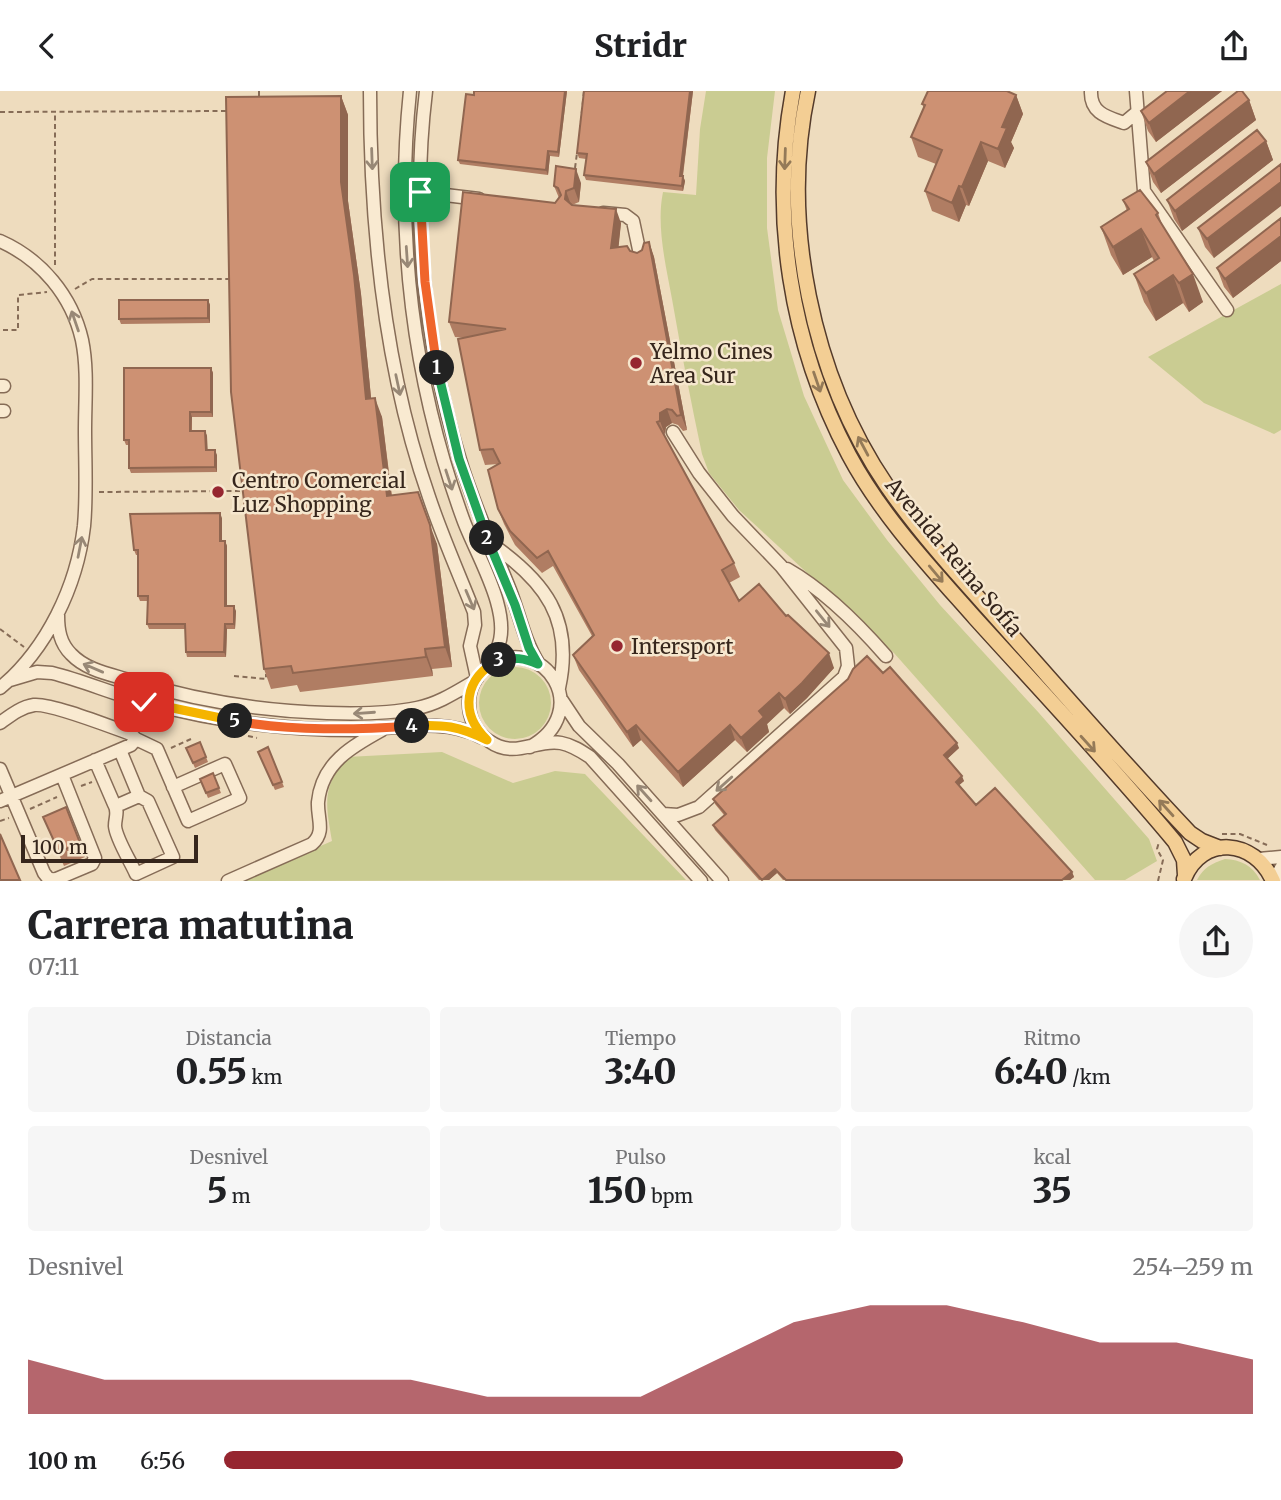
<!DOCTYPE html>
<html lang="es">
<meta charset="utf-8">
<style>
:root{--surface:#fff;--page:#f6f6f6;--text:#202124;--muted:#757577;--accent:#962630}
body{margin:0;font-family:Merriweather,serif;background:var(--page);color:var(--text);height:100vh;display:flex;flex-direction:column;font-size:26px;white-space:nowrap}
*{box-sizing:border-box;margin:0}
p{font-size:23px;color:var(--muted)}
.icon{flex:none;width:38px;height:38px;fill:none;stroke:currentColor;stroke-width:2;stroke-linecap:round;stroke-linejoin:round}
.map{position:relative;height:790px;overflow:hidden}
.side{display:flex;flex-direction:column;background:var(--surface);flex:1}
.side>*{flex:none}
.scale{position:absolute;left:21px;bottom:18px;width:177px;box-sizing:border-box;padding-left:7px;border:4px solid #36261c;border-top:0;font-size:19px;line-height:24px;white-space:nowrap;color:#36261c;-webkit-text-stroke:5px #f6e7ce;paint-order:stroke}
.pin{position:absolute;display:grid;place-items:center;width:60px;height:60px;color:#fff;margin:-30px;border-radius:14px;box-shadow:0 4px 10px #0006}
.km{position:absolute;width:35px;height:35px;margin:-18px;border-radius:50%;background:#222;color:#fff;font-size:19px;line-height:35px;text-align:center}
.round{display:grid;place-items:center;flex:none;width:74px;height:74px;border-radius:37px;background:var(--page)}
.overview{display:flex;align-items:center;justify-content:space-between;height:119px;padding:0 28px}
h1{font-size:38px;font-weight:800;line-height:52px}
.stats{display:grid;grid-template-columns:repeat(3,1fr);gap:10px;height:119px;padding:7px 28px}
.stats div{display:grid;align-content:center;border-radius:7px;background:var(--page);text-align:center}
.stats b{font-size:35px;font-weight:800}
.stats small{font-size:19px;font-weight:400}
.stats p{font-size:19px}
.chart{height:196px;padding:14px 28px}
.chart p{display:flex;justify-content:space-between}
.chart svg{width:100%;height:126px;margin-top:7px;fill:var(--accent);opacity:.7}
ul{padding:0 28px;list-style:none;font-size:23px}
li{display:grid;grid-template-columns:112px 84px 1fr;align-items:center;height:52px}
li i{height:18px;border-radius:9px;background:var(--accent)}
header{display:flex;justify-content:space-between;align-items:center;height:91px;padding:0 28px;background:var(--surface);font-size:32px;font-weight:800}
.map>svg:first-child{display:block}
.green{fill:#cacc92}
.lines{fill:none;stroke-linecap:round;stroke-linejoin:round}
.minor-casing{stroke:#866c57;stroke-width:15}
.major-casing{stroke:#543b2b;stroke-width:17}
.path{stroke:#866c57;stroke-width:2;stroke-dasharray:5 3.5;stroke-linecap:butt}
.minor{stroke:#f9ead1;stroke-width:12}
.major{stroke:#f3ce94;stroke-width:14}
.wall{fill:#b07d63}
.shaded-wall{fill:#906650}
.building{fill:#cd9173;stroke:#906650;stroke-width:2}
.oneway{stroke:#988876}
.oneway2{stroke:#947a58}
.split-1-casing{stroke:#fff;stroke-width:14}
.split-2-casing{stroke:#fff;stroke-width:14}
.split-3-casing{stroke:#fff;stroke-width:14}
.split-4-casing{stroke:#fff;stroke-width:14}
.split-5-casing{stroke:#fff;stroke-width:14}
.split-6-casing{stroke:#fff;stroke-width:14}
.split-1{stroke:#f0652b;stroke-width:9}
.split-2{stroke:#22a559;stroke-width:9}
.split-3{stroke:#22a559;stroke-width:9}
.split-4{stroke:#f5b400;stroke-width:9}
.split-5{stroke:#f0652b;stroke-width:9}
.split-6{stroke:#f5b400;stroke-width:9}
.poi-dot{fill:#962630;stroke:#f6e7ce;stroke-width:2.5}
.labels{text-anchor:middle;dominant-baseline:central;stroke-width:5;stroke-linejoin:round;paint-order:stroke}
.poi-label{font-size:21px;fill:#36261c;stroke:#f6e7ce;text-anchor:start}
.street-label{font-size:21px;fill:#36261c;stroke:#f6e7ce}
</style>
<header><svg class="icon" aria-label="back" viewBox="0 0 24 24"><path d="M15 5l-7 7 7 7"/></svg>Stridr<svg class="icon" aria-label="share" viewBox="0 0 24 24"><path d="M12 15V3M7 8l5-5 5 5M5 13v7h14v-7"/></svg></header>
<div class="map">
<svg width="1281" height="790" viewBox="0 0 1281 790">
<rect width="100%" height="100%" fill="#eedcbe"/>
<!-- green -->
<path class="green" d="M706 0H775L767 67V137L778 219 804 305 843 389 887 449 940 514 1039 622 1149 748 1157 770 1125 789H1095L894 562 739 419 709 382 702 363C691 311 681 260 672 208 666 175 656 135 663 101L696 104 700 38Z
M1281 193V339L1274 343 1204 312 1148 266Z
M479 612a36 36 0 1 1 72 0a36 36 0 1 1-72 0Z
M442 661 513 692 555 680 585 683 686 789 241 790 332 750C326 714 321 697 347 666Z
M1225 768C1241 769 1252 774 1260 789H1197C1204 776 1211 773 1225 768Z"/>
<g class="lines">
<defs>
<path id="minor" d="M370 0C370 136 384 277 429 406 442 445 459 483 474 521L475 534 470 555 477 587
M410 0C395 145 413 291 463 428 475 462 514 523 497 558 495 565 490 571 486 576
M426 0C411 123 424 251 460 369 473 412 491 452 508 494 519 520 523 548 539 573
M1091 0C1090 22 1107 26 1124 32L1136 22
M1136 0 1144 100 1227 219
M420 101 479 108
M603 122 625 124 633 130 641 168
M0 150C41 168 72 205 82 249 88 278 85 310 85 339 85 371 87 403 84 435 77 495 47 558 0 597
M0 295H4
M0 320H4
M490 452C545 490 574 528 559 597
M787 478C824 499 858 533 886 565
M58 524C58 539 60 552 71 563 86 579 109 583 129 589 194 609 259 620 327 622 356 623 388 623 417 617 438 613 456 601 475 590
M10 589 37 581 52 582C84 590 113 603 144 611 213 630 284 639 355 639 397 638 443 626 481 646
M561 608 579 635 618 673 722 790
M0 632C11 624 21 616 34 614 51 612 111 636 131 643L136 648 131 654 0 710
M136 648 157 658 188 730 240 707 225 673 173 696
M530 656C595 620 544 542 490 574 478 581 470 594 469 609 468 625 475 641 489 650 516 669 536 647 561 652 572 654 581 660 590 666L701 790
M120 659 139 705
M95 669 114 713C119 721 115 726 115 735 116 748 131 771 136 783L173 766 148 710 139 705 116 715
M0 678 44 782 48 787 54 789 92 773 95 767 62 684
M663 723 678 724 699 716 844 586 848 575 846 557 781 475 733 425 699 382 673 341
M1259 768 1281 766
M228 790 312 753C326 741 317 727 318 711 322 672 351 656 382 639
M1274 790 1281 777"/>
<path id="major" d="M793 0C770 124 790 253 849 364 881 424 930 476 975 527 1042 601 1111 674 1175 751L1184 769 1185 784
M808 0C780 131 812 285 887 395 927 453 977 504 1023 557 1078 619 1133 682 1190 742L1202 750 1220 757
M1184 788C1202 743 1255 748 1273 790"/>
</defs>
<!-- minor casing -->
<use href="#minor" class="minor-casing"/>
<!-- major casing -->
<use href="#major" class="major-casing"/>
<!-- path -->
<path class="path" d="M259 0V8
M0 21 226 20
M580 39 584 0
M575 77 577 62
M55 174V22
M75 198 92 188H231
M3 239H18V204L47 201
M99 401 243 400
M0 538 24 556
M234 585 266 588V583
M248 645 257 647
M171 657 191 648
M81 695 92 691
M30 718 57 706
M0 730 9 727
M1222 743H1240L1267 754
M1158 790 1163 769 1157 758 1159 751"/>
<!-- minor -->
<use href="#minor" class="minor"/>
<!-- major -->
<use href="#major" class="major"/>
</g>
<!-- wall -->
<path class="wall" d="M474 0H567L559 66 550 65 548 84 460 73 458 69Z
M584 0H693L683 85 685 90 683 100 586 89 584 84 586 68 579 67 577 62Z
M1167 0H1222L1156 51 1148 40 1141 20Z
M1016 4 1023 23 1011 51 1014 57 1005 77 988 70 969 115 966 114 959 131 932 120 925 100 936 73 918 66 911 46 924 17 922 13Z
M341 5 348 24V110L361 203 371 307 382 326 392 405 437 453 452 576 432 578 433 585 300 601 297 594 271 598 264 578Z
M1249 9 1256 29 1161 102 1153 91 1146 71Z
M1266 50 1273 69 1182 140 1174 128 1167 109Z
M1281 73 1214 167 1205 156 1198 137Z
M581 92 579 111 572 114 621 132 618 156 637 162 642 159 649 151 654 166 687 339 683 340 678 334 672 332 666 336 664 344 734 472 740 486 729 492 739 510 786 525 834 577 807 607 790 623 784 617 767 633 769 641 747 661 735 649 683 696 641 649 633 656 579 579 573 564 592 545 553 475 542 482 515 454 504 433 498 418V373L485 374 480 359 465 247 455 246 449 231 555 112 559 107 554 95Z
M1123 109 1158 122 1163 136 1203 211 1189 221 1183 212 1156 230 1144 211 1134 183 1154 170 1152 166 1123 184 1111 164 1101 136 1127 120Z
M1281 127V170L1233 207 1224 196 1217 177Z
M208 209 210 214V232L121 233 119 228Z
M211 277 213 282V326H192V340H205L207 345V359L217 364V381L131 382 129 377V354H126L124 349Z
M222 427V450H225L227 455V515L236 520 235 538H227L226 566H187L186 561 185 538H149L147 533 148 510H140L138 505V464H136L134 459Z
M883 582 959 657 947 668 964 690 959 694 976 714 1072 781 1074 786 1070 789H783L777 782 769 789H759L715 739 713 734 724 724 715 713 713 708Z
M200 651 208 671 195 677 186 657Z
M268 656 284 696 275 699 258 661Z
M213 682 221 702 208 707 200 688Z
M66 716 85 766 64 775 43 726Z"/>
<!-- shaded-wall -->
<path class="shaded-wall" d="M565 0H567L559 66 558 61Z
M690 0H693L682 90 680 85Z
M1190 0H1222L1156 51 1149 32Z
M1016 4 1023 23 1011 51 1014 57 1005 77 998 58 1002 36Z
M341 5 348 24V110L361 203 373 327 366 308 341 91Z
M1249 9 1256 29 1161 102 1154 83Z
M1266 50 1273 69 1182 140 1175 120Z
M981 51 988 70 969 115 962 96Z
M548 60 550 65 548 84 546 79Z
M576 78 581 92 579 111 574 97Z
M683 85 685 90 683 100 682 95Z
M1281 91V115L1214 167 1207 148Z
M959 95 966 114 959 131 952 112Z
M566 100 571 114 565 108Z
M616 118 621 132 617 172 611 157Z
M1141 138 1152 166 1123 184 1113 156Z
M1281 145V170L1233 207 1225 188Z
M649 151 654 166 687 339 681 324Z
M1193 183 1203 211 1189 221 1179 192Z
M1173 184 1183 212 1156 230 1146 202Z
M208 209 210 214V232L208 227Z
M211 277 213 282V326L211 321Z
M375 307 382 326 394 425 387 405Z
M667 318 672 332 666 336 665 344 660 330V322Z
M190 321 192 326 191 345 190 340Z
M205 340 207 345 208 364 206 359Z
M215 359 217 364V381L215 376Z
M220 422 222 427V455L220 450Z
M430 434 437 453 452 576 445 556Z
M225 450 227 455V520L225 515Z
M234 515 236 520 235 538 234 533Z
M225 533 227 538 226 566 224 561Z
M425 558 432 578 433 585 426 566Z
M829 562 834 577 807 607 790 623 785 608Z
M779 602 784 617 767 633 769 641 747 661 741 647 759 620Z
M636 634 641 649 633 656 627 641Z
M730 634 735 649 683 696 678 681Z
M957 652 959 657 946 669 944 664Z
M962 685 964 690 957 696 956 691Z
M775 778 777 782 769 789H762Z
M1072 781 1074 786 1070 789H1062Z"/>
<!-- building -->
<path class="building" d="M474 0H565L558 61 548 60 546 79 458 69 466 3 474 4Z
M584 0H690L680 85H683L682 95 584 84 587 63 577 62Z
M928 0H1007L1016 4 1002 36 1007 37 998 58 981 51 962 96 959 95 952 112 925 100 942 59 911 46 925 14 922 13Z
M1167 0H1190L1149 32 1141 20Z
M1238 0H1242L1249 9 1154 83 1146 71Z
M341 5V91L354 184 366 308 375 307 387 405 418 401 430 434 445 556 425 558 426 566 293 582 291 575 264 578 231 301 226 6Z
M1257 39 1266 50 1175 120 1167 109Z
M1281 73V91L1207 148 1198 137Z
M556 75 576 78 574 97 566 100 565 108 572 114 616 118 611 157 627 155 630 160 637 162 642 159 644 152 649 151 681 324 677 325 672 319 667 318 660 322V330L657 331 734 472 722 479 739 510 759 493 786 525 788 524 829 562 802 592 785 608 779 602 759 620 764 626 741 647 730 634 678 681 636 634 627 641 573 564 594 544 548 460 537 467 510 440 498 418 488 379 500 372 493 358 480 359 458 248 506 238 449 231 463 101 555 112 561 104 558 97 554 95Z
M1140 99 1158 122 1156 124 1193 183 1179 192 1173 184 1146 202 1134 183 1159 167 1141 138 1113 156 1101 136 1129 118 1123 109Z
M1281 127V145L1225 188 1217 177Z
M119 209H208V227L119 228Z
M124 277H211V321H190V340H205L206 359H215V376L129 377V349H124Z
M220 422V450H225V515H234V533H225L224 561H186L185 533H147L148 505H138V459H134L130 423Z
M867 565 883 582 890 576 957 652 944 664 962 685 956 691 976 714 995 697 1072 781 1062 789H786L775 778 762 789 713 734 726 723 713 708 848 588 853 578Z
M200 651 206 666 193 672 186 657Z
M268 656 282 691 273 694 258 661Z
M213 682 219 697 206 702 200 688Z
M66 716 80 752 59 761 43 726Z
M0 743 20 789H0Z"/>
<!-- one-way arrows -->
<defs><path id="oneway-shaft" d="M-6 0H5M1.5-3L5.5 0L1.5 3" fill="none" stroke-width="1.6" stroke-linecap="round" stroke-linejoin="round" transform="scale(1.75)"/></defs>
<g class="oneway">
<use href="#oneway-shaft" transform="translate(372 68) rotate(88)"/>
<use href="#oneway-shaft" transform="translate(407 166) rotate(86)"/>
<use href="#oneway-shaft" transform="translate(75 230) rotate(-109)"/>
<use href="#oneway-shaft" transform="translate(398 294) rotate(78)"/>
<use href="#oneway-shaft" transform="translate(449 389) rotate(72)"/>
<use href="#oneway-shaft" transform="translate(80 456) rotate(-79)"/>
<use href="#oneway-shaft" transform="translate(470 509) rotate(67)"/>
<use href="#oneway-shaft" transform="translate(823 528) rotate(51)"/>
<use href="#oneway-shaft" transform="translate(93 577) rotate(-157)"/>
<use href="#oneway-shaft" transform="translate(364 622) rotate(176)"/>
<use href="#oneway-shaft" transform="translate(724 693) rotate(138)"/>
<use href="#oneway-shaft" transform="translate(644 702) rotate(-132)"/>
</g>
<g class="oneway2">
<use href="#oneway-shaft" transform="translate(785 68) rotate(92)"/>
<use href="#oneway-shaft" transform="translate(817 291) rotate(71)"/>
<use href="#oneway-shaft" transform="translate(863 355) rotate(-118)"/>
<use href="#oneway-shaft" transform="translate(936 483) rotate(50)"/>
<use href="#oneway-shaft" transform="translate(1088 653) rotate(48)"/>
<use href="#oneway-shaft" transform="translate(1166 717) rotate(-132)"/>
</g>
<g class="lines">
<defs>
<path id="split-1" d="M420 101 425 191 437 277"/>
<path id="split-2" d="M437 277 459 368 487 447"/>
<path id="split-3" d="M487 447 515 514 529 557 538 573C524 567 514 566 499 569"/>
<path id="split-4" d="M412 635C443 633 459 635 487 649 459 622 464 587 499 569"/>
<path id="split-5" d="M235 630C294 640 353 639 412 635"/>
<path id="split-6" d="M144 611 235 630"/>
</defs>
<!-- split-1 casing -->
<use href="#split-1" class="split-1-casing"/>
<!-- split-2 casing -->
<use href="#split-2" class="split-2-casing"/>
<!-- split-3 casing -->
<use href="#split-3" class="split-3-casing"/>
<!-- split-4 casing -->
<use href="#split-4" class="split-4-casing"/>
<!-- split-5 casing -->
<use href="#split-5" class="split-5-casing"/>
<!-- split-6 casing -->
<use href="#split-6" class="split-6-casing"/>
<!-- split-1 -->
<use href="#split-1" class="split-1"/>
<!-- split-2 -->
<use href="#split-2" class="split-2"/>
<!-- split-3 -->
<use href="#split-3" class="split-3"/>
<!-- split-4 -->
<use href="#split-4" class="split-4"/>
<!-- split-5 -->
<use href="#split-5" class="split-5"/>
<!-- split-6 -->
<use href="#split-6" class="split-6"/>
</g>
<!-- markers -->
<g class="poi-dot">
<circle cx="636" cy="272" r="7"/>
<circle cx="218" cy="401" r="7"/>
<circle cx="617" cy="555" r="7"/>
</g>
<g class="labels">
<!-- poi labels -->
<g class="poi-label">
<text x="650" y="260">Yelmo Cines<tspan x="650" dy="24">Area Sur</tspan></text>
<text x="232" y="389">Centro Comercial<tspan x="232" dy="24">Luz Shopping</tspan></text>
<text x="631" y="555">Intersport</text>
</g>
<!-- street labels -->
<g class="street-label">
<text transform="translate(954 466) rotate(50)">Avenida Reina Sofía</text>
</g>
</g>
</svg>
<div class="scale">100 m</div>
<div class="pin" style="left:420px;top:101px;background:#1e9e55"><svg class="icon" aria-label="arrive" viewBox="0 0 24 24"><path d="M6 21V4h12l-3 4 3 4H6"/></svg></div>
<div class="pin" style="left:144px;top:611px;background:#d93025"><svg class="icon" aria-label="check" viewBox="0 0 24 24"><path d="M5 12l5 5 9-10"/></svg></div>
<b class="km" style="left:437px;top:277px">1</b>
<b class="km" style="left:487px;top:447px">2</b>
<b class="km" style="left:499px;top:569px">3</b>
<b class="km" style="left:412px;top:635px">4</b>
<b class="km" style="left:235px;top:630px">5</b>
</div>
<section class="side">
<div class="overview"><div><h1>Carrera matutina</h1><p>07:11</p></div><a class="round"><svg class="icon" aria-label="share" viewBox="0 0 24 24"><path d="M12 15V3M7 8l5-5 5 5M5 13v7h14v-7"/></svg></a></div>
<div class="stats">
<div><p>Distancia</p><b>0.55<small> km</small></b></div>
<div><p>Tiempo</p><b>3:40</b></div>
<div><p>Ritmo</p><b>6:40<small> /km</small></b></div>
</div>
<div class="stats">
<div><p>Desnivel</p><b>5<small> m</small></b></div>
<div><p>Pulso</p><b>150<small> bpm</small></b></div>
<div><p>kcal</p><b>35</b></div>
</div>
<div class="chart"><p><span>Desnivel</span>254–259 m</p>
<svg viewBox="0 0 160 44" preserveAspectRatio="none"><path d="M0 44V25L10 32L20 32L30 32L40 32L50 32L60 38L70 38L80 38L90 25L100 12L110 6L120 6L130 12L140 19L150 19L160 25V44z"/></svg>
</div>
<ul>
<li><b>100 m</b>6:56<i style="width:66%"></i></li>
</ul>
</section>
